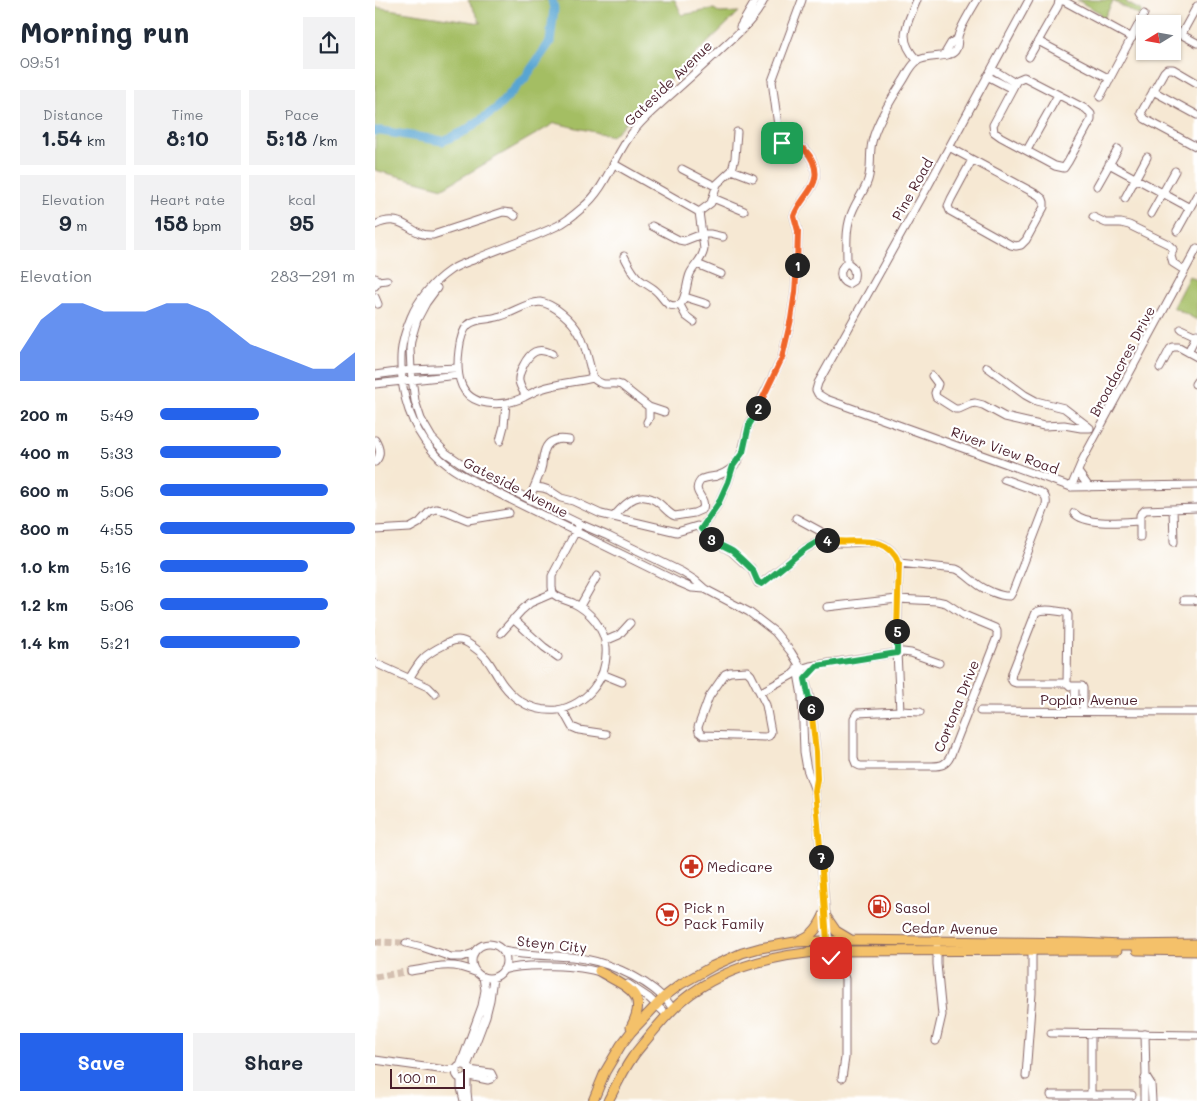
<!DOCTYPE html>
<meta charset="utf-8">
<style>
:root{--surface:#fff;--page:#f2f2f3;--text:#1f2937;--muted:#747a83;--accent:#2563eb}
body{margin:0;font-family:Mali,sans-serif;background:var(--page);color:var(--text);height:100vh;display:flex;flex-direction:column;font-size:19px;white-space:nowrap}
*{box-sizing:border-box;margin:0}
p{font-size:16px;color:var(--muted)}
.icon{flex:none;width:28px;height:28px;fill:none;stroke:currentColor;stroke-width:2;stroke-linecap:round;stroke-linejoin:round}
.map{position:relative;flex:1;overflow:hidden}
.drawer{display:flex;flex-direction:column;background:var(--surface);width:375px}
.drawer>*{flex:none}
.needle{width:32px;rotate:259deg}
.tools{position:absolute;left:761px;top:15px;display:grid;gap:10px}
.tools a{display:grid;place-items:center;width:45px;height:45px;border-radius:0px;background:var(--surface);box-shadow:0 1px 4px #0004;font-size:25px}
.scale{position:absolute;left:15px;bottom:12px;width:75px;box-sizing:border-box;padding-left:5px;border:2px solid #4a1f2b;border-top:0;font-size:14px;line-height:18px;white-space:nowrap;color:#4a1f2b;-webkit-text-stroke:4px #fff;paint-order:stroke}
.pin{position:absolute;display:grid;place-items:center;width:42px;height:42px;color:#fff;margin:-21px;border-radius:10px;box-shadow:0 2px 8px #0006}
.km{position:absolute;width:25px;height:25px;margin:-12px;border-radius:50%;background:#222;color:#fff;font-size:14px;line-height:25px;text-align:center}
.round{display:grid;place-items:center;flex:none;width:52px;height:52px;border-radius:0px;background:var(--page)}
.head{display:flex;align-items:center;justify-content:space-between;height:85px;padding:0 20px}
h1{font-size:28px;font-weight:800;line-height:38px}
.figures{display:grid;grid-template-columns:repeat(3,1fr);gap:8px;height:85px;padding:5px 20px}
.figures div{display:grid;align-content:center;border-radius:0px;background:var(--page);text-align:center}
.figures b{font-size:21px;font-weight:800}
.figures small{font-size:14px;font-weight:400}
.figures p{font-size:14px}
.chart{height:140px;padding:10px 20px}
.chart p{display:flex;justify-content:space-between}
.chart svg{width:100%;height:90px;margin-top:5px;fill:var(--accent);opacity:.7}
.button{display:flex;gap:10px;margin-top:auto;padding:10px 20px}
.button a{flex:1;height:58px;border-radius:0px;background:var(--accent);color:#fff;font-size:20px;font-weight:800;line-height:58px;text-align:center}
.button a+a{background:var(--page);color:var(--text)}
ul{padding:0 20px;list-style:none;font-size:16px}
li{display:grid;grid-template-columns:80px 60px 1fr;align-items:center;height:38px}
li i{height:12px;border-radius:6px;background:var(--accent)}
main{display:flex;flex:1;min-height:0}
.map>svg:first-child{display:block}
.green{fill:#a4be64;stroke:#776e48}
.lines{fill:none;stroke-linecap:round;stroke-linejoin:round}
.river{stroke:#59a5d2;stroke-width:9}
.minor-tunnel{stroke:#d4c0b1;stroke-width:7;stroke-dasharray:7 3.5;stroke-linecap:butt}
.minor-casing{stroke:#866566;stroke-width:9}
.major-casing{stroke:#866566;stroke-width:11}
.minor{stroke:#fff;stroke-width:7}
.major{stroke:#f4c16a;stroke-width:9}
.split-1-casing{stroke:#fff;stroke-width:10}
.split-2-casing{stroke:#fff;stroke-width:10}
.split-3-casing{stroke:#fff;stroke-width:10}
.split-4-casing{stroke:#fff;stroke-width:10}
.split-5-casing{stroke:#fff;stroke-width:10}
.split-6-casing{stroke:#fff;stroke-width:10}
.split-7-casing{stroke:#fff;stroke-width:10}
.split-8-casing{stroke:#fff;stroke-width:10}
.split-1{stroke:#f0652b;stroke-width:6}
.split-2{stroke:#f0652b;stroke-width:6}
.split-3{stroke:#22a559;stroke-width:6}
.split-4{stroke:#22a559;stroke-width:6}
.split-5{stroke:#f5b400;stroke-width:6}
.split-6{stroke:#22a559;stroke-width:6}
.split-7{stroke:#f5b400;stroke-width:6}
.split-8{stroke:#f5b400;stroke-width:6}
.labels{text-anchor:middle;dominant-baseline:central;stroke-width:4.5;stroke-linejoin:round;paint-order:stroke}
.street-label{font-size:14px;fill:#4a1f2b;stroke:#fff}
.poi-label{font-size:14px;fill:#4a1f2b;stroke:#fff;text-anchor:start}
</style>
<main>
<section class="drawer">
<div class="head"><div><h1>Morning run</h1><p>09:51</p></div><a class="round"><svg class="icon" aria-label="share" viewBox="0 0 24 24"><path d="M12 15V3M7 8l5-5 5 5M5 13v7h14v-7"/></svg></a></div>
<div class="figures">
<div><p>Distance</p><b>1.54<small> km</small></b></div>
<div><p>Time</p><b>8:10</b></div>
<div><p>Pace</p><b>5:18<small> /km</small></b></div>
</div>
<div class="figures">
<div><p>Elevation</p><b>9<small> m</small></b></div>
<div><p>Heart rate</p><b>158<small> bpm</small></b></div>
<div><p>kcal</p><b>95</b></div>
</div>
<div class="chart"><p><span>Elevation</span>283–291 m</p>
<svg viewBox="0 0 160 44" preserveAspectRatio="none"><path d="M0 44V30L10 14L20 6L30 6L40 10L50 10L60 10L70 6L80 6L90 10L100 18L110 26L120 30L130 34L140 38L150 38L160 30V44z"/></svg>
</div>
<ul>
<li><b>200 m</b>5:49<i style="width:51%"></i></li>
<li><b>400 m</b>5:33<i style="width:62%"></i></li>
<li><b>600 m</b>5:06<i style="width:86%"></i></li>
<li><b>800 m</b>4:55<i style="width:100%"></i></li>
<li><b>1.0 km</b>5:16<i style="width:76%"></i></li>
<li><b>1.2 km</b>5:06<i style="width:86%"></i></li>
<li><b>1.4 km</b>5:21<i style="width:72%"></i></li>
</ul>
<div class="button"><a>Save</a><a>Share</a></div>
</section>
<div class="map">
<svg width="822" height="1101" viewBox="0 0 822 1101">
<rect width="100%" height="100%" fill="#fff"/>
<filter id="ink" filterUnits="userSpaceOnUse"><feTurbulence type="fractalNoise" baseFrequency=".02" numOctaves="2"/><feDisplacementMap in="SourceGraphic" scale="10" xChannelSelector="R" yChannelSelector="G"/><feConvolveMatrix kernelMatrix="1 2 1 2 8 2 1 2 1" color-interpolation-filters="sRGB"/></filter>
<filter id="wash" filterUnits="userSpaceOnUse"><feTurbulence type="fractalNoise" baseFrequency=".0096" numOctaves="4" result="noise"/><feDisplacementMap in="SourceGraphic" scale="20" xChannelSelector="R" yChannelSelector="G"/><feGaussianBlur stdDeviation="1.12" result="paint"/><feColorMatrix in="noise" values="0 0 0 0 0 0 0 0 0 0 0 0 0 0 0 0 0 1.4 0 .05"/><feComposite in="paint" operator="in"/></filter>
<g filter="url(#wash)">
<rect width="100%" height="100%" fill="#f6e8d3"/>
<!-- green -->
<path class="green" d="M93 0H300L307 15 339 9 345 13 364 12 237 136 180 123 68 188 0 170V7L106 23Z
M702 0H751L752 3 767 11 765 16 738 1 728 20 724 18 725 13Z
M814 276 822 280V320L798 307Z"/>
<g class="lines">
<!-- river -->
<path class="river" d="M0 131H6L68 141 90 131 120 110 150 78 175 42 179 9 177 0"/>
</g>
</g>
<g filter="url(#ink)">
<g class="lines">
<!-- minor-tunnel -->
<path class="minor-tunnel" d="M0 942 31 943
M0 977 36 971"/>
<defs>
<path id="minor" d="M542 0C532 25 521 38 542 60
M654 0 553 186 443 383 441 390 443 394 451 399 696 487 822 485
M684 1H689L757 38
M365 27 381 0
M798 30 822 43
M806 35 822 6
M663 41 735 79
M569 55 576 43 583 38
M654 57 683 6 684 0
M617 69 640 83
M612 76 637 89
M649 77 711 109 716 114V120L693 162 689 168 680 166 626 137 619 132 618 125 642 80Z
M822 83 798 69H792L789 72 766 113 770 119 822 147
M778 91 822 115
M725 97 769 14
M574 147 663 195 668 199 669 202V207L651 240 646 245 641 246 636 245 575 211 573 206 576 199 597 160
M652 150 683 95
M239 164 324 212
M734 164 815 208
M307 169 340 186
M357 170 378 178
M722 186 743 149
M338 198 369 211
M750 198 772 157
M324 212 336 203 342 184 357 170 360 158 362 132
M776 214 800 171
M718 217 731 223H746L754 225 793 244 798 249 796 256 798 263 809 270
M0 225C30 211 34 237 58 235L128 212 136 213 140 216
M277 226 304 240 309 241 327 234H335L348 237
M802 231 822 195
M249 256C253 263 257 273 264 279 269 283 275 286 280 290 290 298 290 309 305 305
M472 263C479 266 481 273 478 281L473 284C463 280 464 268 472 263 472 245 470 227 478 210 482 200 490 190 493 180 497 167 494 154 497 142 501 123 517 98 528 81 532 75 535 67 541 62 549 54 574 59 580 51 584 45 582 43 583 37 584 29 598 7 602 0
M322 264 346 274
M0 278 2 279 3 282 0 286
M3 281 12 280
M62 288 51 303 42 320 36 340 35 349 36 370 40 401 46 419 57 438 71 453 96 470 154 499 205 524 233 536 307 572 321 581 330 589 374 612 400 632 416 652 426 668 430 679 435 699 441 751 442 779 440 791
M0 297 3 304
M310 297 332 304
M165 302C179 304 197 320 204 333 211 345 214 364 218 378 201 382 183 383 166 389 160 391 155 394 149 397 137 403 126 405 112 403 83 399 81 373 84 350 85 341 87 331 93 325 100 318 113 320 122 317 137 314 149 303 165 302Z
M305 305C312 296 311 284 315 274 319 265 328 259 329 249L324 212
M305 305 311 316 319 322
M806 329 821 336
M813 352 822 334
M612 367 650 395 661 401 689 408 714 427
M785 368 795 349 798 347H804L822 357
M0 375 36 370 83 368
M557 376 563 384 560 393 561 397 580 409H584L595 404 600 403 608 405 630 417 669 426 689 425 706 428H715
M218 378C231 389 233 381 246 385L274 407 289 412
M0 384 83 375
M820 384 822 381
M151 396C148 391 145 387 144 381 143 375 146 371 148 366 155 352 163 346 177 354
M272 422 274 418V407
M0 440C5 448 7 455 0 462
M125 441 129 426 131 404
M703 472 714 487
M160 487 168 488 174 490 186 498 198 501 226 514 302 532 322 526 345 545 356 551 370 564 376 568 383 583H387L430 549 447 539C452 540 457 542 462 543 487 544 511 533 524 563L522 653 525 711
M696 487 708 459 822 248
M154 499C158 489 163 480 166 469 168 464 167 458 169 453 172 440 182 438 194 440
M798 509 799 542
M699 513C711 526 748 522 765 521
M239 516C252 501 266 488 285 504 290 508 294 514 300 516L319 513 328 509C332 495 314 493 327 479 332 477 337 477 342 476 368 467 367 449 373 428 375 421 380 416 381 410L407 358 416 319 420 292 422 264 423 231 419 216C426 196 448 185 438 162 436 157 433 153 429 149L413 147 407 143 404 133 397 81 427 0
M421 518 445 531 447 539
M326 529 343 504 353 482 358 466
M0 530 35 528 44 523 55 511 61 509 71 511 93 520 134 513
M765 537V515L770 510 822 508
M524 563 581 569C589 572 594 579 601 583 608 589 626 597 635 596L638 591 671 505C672 499 671 495 665 492L629 479
M330 589 317 588 303 582 100 482C92 477 83 473 75 467 49 448 33 418 28 387 24 359 25 343 36 317 43 300 58 282 74 271 81 266 90 263 98 260 126 248 155 239 182 226 191 222 199 215 207 208 234 186 239 153 261 128 270 117 281 108 291 99 309 83 327 67 344 51 361 35 379 21 389 0
M178 593 177 587V576L203 527
M809 600H819L822 601
M205 606 222 576
M452 607 522 599 562 601 571 603 589 615 620 628 622 631V637L575 757C571 765 566 766 557 766H485L481 764 479 759V718L482 713 525 711 545 712
M138 619 169 647 183 657
M126 633 147 610 155 603 178 593
M230 641 244 635 255 623
M0 663 53 687 60 694
M422 668 427 696 429 752 432 769 440 791 454 951 456 960 468 973 470 979V1058L467 1078
M372 671 376 675 391 705 396 732 394 736 390 737 328 735 324 732 323 727 334 697 350 674 355 672Z
M227 674 247 682
M34 679C45 660 49 655 69 645 73 643 78 640 83 640 88 640 93 643 97 646 111 655 115 664 123 677 137 700 156 712 182 710 196 708 210 699 218 689 228 677 232 662 231 647 229 628 215 611 198 603 191 600 183 599 178 593
M692 683 693 615 692 613 689 612C680 611 669 608 661 612L637 673 636 679 638 682 641 683H692L695 686H707L708 688V711
M386 692 417 675 422 670 435 666 528 652 536 653 564 663
M187 709 197 727 204 730 231 734
M605 711 822 712
M700 711V686
M31 943 47 947 76 957H87L99 953
M97 961a17 17 0 1 1 34 0a17 17 0 1 1-34 0Z
M128 951C151 956 174 955 197 957 228 960 266 976 288 997 292 1000 295 1005 298 1009
M128 970C150 963 205 965 227 973
M36 971C51 969 69 963 85 967 90 968 95 970 100 972
M253 984 274 998 292 1015
M676 1033 822 1035
M561 1041 567 1015 562 964V947
M0 1060 71 1070 81 1069
M81 1072a7 7 0 1 1 14 0a7 7 0 1 1-14 0Z
M85 1066 107 1006 110 990 108 977
M92 1066 111 1016 115 1000 118 978
M94 1076 113 1080 116 1079 118 1077 116 1073 94 1070
M651 1076 657 993V945
M771 1076 776 1084 777 1101
M92 1078V1092L93 1101
M86 1079V1088L89 1101
M676 1095H757
M716 1095V1034
M769 1101V1081L771 1076 770 1034"/>
<path id="major" d="M450 915 461 931 476 940
M425 940C439 935 444 926 450 913
M762 950 822 951
M224 971C250 987 275 992 256 1027
M218 1101 230 1072 246 1045 256 1032 289 997 306 984 338 966 367 953 385 948 420 942 476 940 705 943 746 945 822 944
M233 1101C241 1086 248 1071 257 1058 263 1049 270 1042 276 1034 286 1022 296 1010 308 1000 348 967 403 954 454 951L742 950"/>
</defs>
<!-- minor casing -->
<use href="#minor" class="minor-casing"/>
<!-- major casing -->
<use href="#major" class="major-casing"/>
<!-- minor -->
<use href="#minor" class="minor"/>
<!-- major -->
<use href="#major" class="major"/>
</g>
</g>
<g class="lines" filter="url(#ink)">
<defs>
<path id="split-1" d="M407 143 412 147 429 149C433 153 436 157 438 162 448 185 426 196 419 216L423 231 422 265"/>
<path id="split-2" d="M383 408 407 358 416 319 420 292 422 265"/>
<path id="split-3" d="M336 539 326 529 343 504 353 482 358 466 368 452 374 425 380 415 383 408"/>
<path id="split-4" d="M336 539C343 545 350 547 357 551 360 553 377 569 378 571 380 575 381 579 383 582L387 584 430 549 447 539 452 540"/>
<path id="split-5" d="M452 540C478 546 510 530 524 563L522 631"/>
<path id="split-6" d="M436 708 430 679 442 666 522 653V631"/>
<path id="split-7" d="M436 708 441 752 442 779 440 791 446 857"/>
<path id="split-8" d="M446 857 452 941 456 958"/>
</defs>
<!-- split-1 casing -->
<use href="#split-1" class="split-1-casing"/>
<!-- split-2 casing -->
<use href="#split-2" class="split-2-casing"/>
<!-- split-3 casing -->
<use href="#split-3" class="split-3-casing"/>
<!-- split-4 casing -->
<use href="#split-4" class="split-4-casing"/>
<!-- split-5 casing -->
<use href="#split-5" class="split-5-casing"/>
<!-- split-6 casing -->
<use href="#split-6" class="split-6-casing"/>
<!-- split-7 casing -->
<use href="#split-7" class="split-7-casing"/>
<!-- split-8 casing -->
<use href="#split-8" class="split-8-casing"/>
<!-- split-1 -->
<use href="#split-1" class="split-1"/>
<!-- split-2 -->
<use href="#split-2" class="split-2"/>
<!-- split-3 -->
<use href="#split-3" class="split-3"/>
<!-- split-4 -->
<use href="#split-4" class="split-4"/>
<!-- split-5 -->
<use href="#split-5" class="split-5"/>
<!-- split-6 -->
<use href="#split-6" class="split-6"/>
<!-- split-7 -->
<use href="#split-7" class="split-7"/>
<!-- split-8 -->
<use href="#split-8" class="split-8"/>
</g>
<!-- icons -->
<defs>
<symbol id="pharmacy-ring" viewBox="-11 -11 22 22"><circle r="9.5" fill="#fff" stroke="#c8321e" stroke-width="1.5"/><path d="M-2-6h4v4h4v4h-4v4h-4v-4h-4v-4h4Z" fill="#c8321e"/></symbol>
<symbol id="fuel-ring" viewBox="-11 -11 22 22"><circle r="9.5" fill="#fff" stroke="#c8321e" stroke-width="1.5"/><path d="M-5.5-6h7V0h2V4h1.3V-2.5L3-4.5l.8-.8L6-3V5H2.5V1h-1V6h-7ZM-4.2-4.7v3.2H.2V-4.7Z" fill="#c8321e"/></symbol>
<symbol id="supermarket-ring" viewBox="-11 -11 22 22"><circle r="9.5" fill="#fff" stroke="#c8321e" stroke-width="1.5"/><path d="M-6-5.5h2.5l.6 2H6L4.5 2H-2.5L-4.4-4H-6ZM-1.5 3.2a1.3 1.3 0 1 0 .1 0ZM3 3.2a1.3 1.3 0 1 0 .1 0Z" fill="#c8321e"/></symbol>
</defs>
<g fill-rule="evenodd">
<use href="#pharmacy-ring" x="304" y="854" width="25" height="25"/>
<use href="#fuel-ring" x="492" y="894" width="25" height="25"/>
<use href="#supermarket-ring" x="280" y="902" width="25" height="25"/>
</g>
<g class="labels">
<!-- street labels -->
<g class="street-label">
<text transform="translate(293 83) rotate(-44)">Gateside Avenue</text>
<text transform="translate(537 189) rotate(-61)">Pine Road</text>
<text transform="translate(747 361) rotate(-62)">Broadacres Drive</text>
<text transform="translate(630 450) rotate(20)">River View Road</text>
<text transform="translate(141 487) rotate(27)">Gateside Avenue</text>
<text x="714" y="699">Poplar Avenue</text>
<text transform="translate(581 706) rotate(-68)">Cortona Drive</text>
<text transform="translate(575 928) rotate(1)">Cedar Avenue</text>
<text transform="translate(177 944) rotate(6)">Steyn City</text>
</g>
<!-- poi labels -->
<g class="poi-label">
<text x="332" y="866">Medicare</text>
<text x="309" y="907">Pick n<tspan x="309" dy="16">Pack Family</tspan></text>
<text x="520" y="907">Sasol</text>
</g>
</g>
</svg>
<div class="tools">
<a><svg class="needle" viewBox="-14 -14 28 28"><path d="M0-13l5 13h-10z" fill="#e53935"/><path d="M0 13l5-13h-10z" fill="#747a83"/></svg></a>
</div>
<div class="scale">100 m</div>
<div class="pin" style="left:407px;top:143px;background:#1e9e55"><svg class="icon" aria-label="arrive" viewBox="0 0 24 24"><path d="M6 21V4h12l-3 4 3 4H6"/></svg></div>
<div class="pin" style="left:456px;top:958px;background:#d93025"><svg class="icon" aria-label="check" viewBox="0 0 24 24"><path d="M5 12l5 5 9-10"/></svg></div>
<b class="km" style="left:422px;top:265px">1</b>
<b class="km" style="left:383px;top:408px">2</b>
<b class="km" style="left:336px;top:539px">3</b>
<b class="km" style="left:452px;top:540px">4</b>
<b class="km" style="left:522px;top:631px">5</b>
<b class="km" style="left:436px;top:708px">6</b>
<b class="km" style="left:446px;top:857px">7</b>
</div>
</main>
